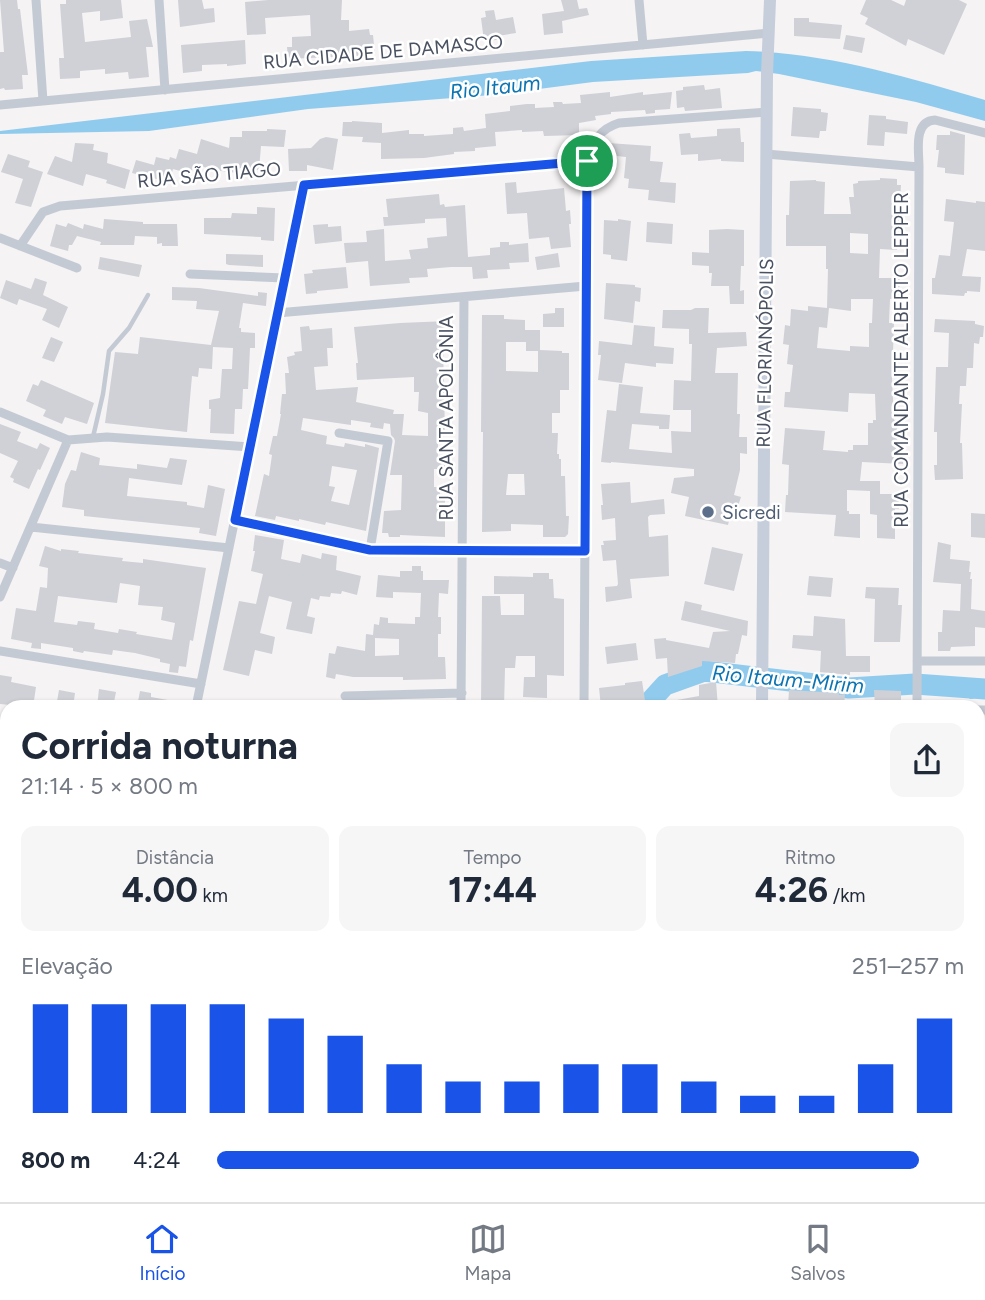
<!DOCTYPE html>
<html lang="pt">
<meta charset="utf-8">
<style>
:root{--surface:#fff;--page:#f6f6f7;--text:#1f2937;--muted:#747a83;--line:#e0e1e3;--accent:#1a53e8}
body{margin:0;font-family:Figtree,sans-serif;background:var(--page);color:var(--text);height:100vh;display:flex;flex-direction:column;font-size:26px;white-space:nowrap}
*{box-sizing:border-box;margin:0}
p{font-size:23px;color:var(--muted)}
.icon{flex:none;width:38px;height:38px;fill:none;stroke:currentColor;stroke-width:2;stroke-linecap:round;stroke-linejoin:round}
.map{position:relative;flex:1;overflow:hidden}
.side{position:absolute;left:0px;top:700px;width:985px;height:502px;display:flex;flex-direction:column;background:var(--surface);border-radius:21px 21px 0 0;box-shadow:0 2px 5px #0004}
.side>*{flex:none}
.pin{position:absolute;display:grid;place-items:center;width:60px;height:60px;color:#fff;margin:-30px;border:4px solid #fff;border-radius:50%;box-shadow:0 2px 7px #0007}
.round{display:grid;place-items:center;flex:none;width:74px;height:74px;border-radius:14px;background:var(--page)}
.head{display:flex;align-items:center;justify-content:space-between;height:119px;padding:0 21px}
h1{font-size:38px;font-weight:700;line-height:52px}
.figures{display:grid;grid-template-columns:repeat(3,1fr);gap:10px;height:119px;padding:7px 21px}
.figures div{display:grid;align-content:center;border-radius:14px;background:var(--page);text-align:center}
.figures b{font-size:35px;font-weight:700}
.figures small{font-size:19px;font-weight:400}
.figures p{font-size:19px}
.chart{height:196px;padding:14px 21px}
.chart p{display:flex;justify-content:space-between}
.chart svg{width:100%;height:126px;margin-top:7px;stroke:var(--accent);stroke-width:6}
ul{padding:0 21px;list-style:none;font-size:23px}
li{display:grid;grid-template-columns:112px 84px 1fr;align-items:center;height:52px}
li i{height:18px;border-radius:9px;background:var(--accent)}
.menu{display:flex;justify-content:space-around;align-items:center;height:98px;border-top:2px solid var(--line);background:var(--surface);font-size:19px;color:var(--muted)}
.menu a{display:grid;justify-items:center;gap:4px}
.menu .active{color:var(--accent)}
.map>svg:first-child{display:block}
.water{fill:#90cbee}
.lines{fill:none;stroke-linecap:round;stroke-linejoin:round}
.river{stroke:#90cbee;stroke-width:21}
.building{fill:#cfd1d7;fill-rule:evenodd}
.lane{stroke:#c4cad4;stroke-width:4.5}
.street{stroke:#c4cad4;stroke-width:9}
.secondary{stroke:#c6cddb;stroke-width:12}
.route-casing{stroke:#fff;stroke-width:14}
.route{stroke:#1a53e8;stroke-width:9}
.service-dot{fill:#5c6f8a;stroke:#fff;stroke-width:2.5}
.labels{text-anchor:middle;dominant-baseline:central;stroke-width:5;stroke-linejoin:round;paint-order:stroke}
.street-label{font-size:19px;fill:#4a5261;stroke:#fff}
.service-label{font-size:19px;fill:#4e5e75;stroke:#fff;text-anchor:start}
.water-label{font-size:21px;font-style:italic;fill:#0b74b2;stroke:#fff}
</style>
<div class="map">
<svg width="985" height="1202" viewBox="0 0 985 1202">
<rect width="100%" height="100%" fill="#f5f3f3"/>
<!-- water -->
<path class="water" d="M746 51C828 53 907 77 985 100V121L916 102 779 74 756 71 748 73 593 82 492 95 308 109 149 131 0 134V131L591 61Z
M919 679H951L985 682V697H977C967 702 970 696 961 694 952 691 929 693 918 692Z"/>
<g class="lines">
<!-- river -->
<path class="river" d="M645 707 665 685 704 671 849 688 915 684 985 689
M194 1202 198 1195"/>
</g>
<!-- building -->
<path class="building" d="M0 0H17L18 9H20L28 75H22L23 89 5 90 4 88 0 89V52H4Z
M66 0H121L123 18 100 21V11L82 13 85 42 131 37 129 21 147 19 153 47H146L149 77 129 79 128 72 105 74V69L80 71V78L60 79 59 58H64L60 4H66Z
M178 0H202L204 9 214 8 215 22 180 27Z
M268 0H342L341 20H349V31L369 29 370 35H373L375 55 288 59 287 47H292V37L311 36 310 15 265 18 266 34 247 35 245 2Z
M561 0H577L579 9 587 8 589 15 562 21 563 33 544 35 542 14 564 11Z
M866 0H891L904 6 906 0H959L967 4 944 55 908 39 906 46 865 24 868 18 860 14Z
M494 10 496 20 513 17 516 33 498 36V40H496L484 41 481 18 486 17 485 11Z
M794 18H809V22L842 25 840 39 794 36Z
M846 35 865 38 862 53 843 49Z
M245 40 246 64 227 66V64L202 65V71L183 73 181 45Z
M704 85 705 90 720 88 722 108 685 111 684 107 677 108 676 91 683 90V87Z
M610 92V97L643 92V95L672 92 670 109 655 110V113L646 114 645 110 611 112V114L595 116 596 120 579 123V135L544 136 543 131 522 132V130L495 132 496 146 475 148V151L454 152V154L424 158 381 159V143L362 142 363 137 342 136 343 122H352V121L382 123V133L409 130V134H424V136L453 134V128L463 127 464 131 486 128 485 114 510 111V106L527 104H535V108L554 107 553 102H562L563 104 581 103 580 95Z
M793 107 821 109V112L828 113 826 131H820L819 138 791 136Z
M869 115 886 116V119L908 122 907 134 885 132 884 146 867 145Z
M740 128 741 142H744V162L721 161V159L698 161V154L681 155 679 134 690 133 691 138 717 136V129Z
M267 129 286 130 284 147 261 146 259 170 240 168 237 173 214 170 194 164 191 174 173 169 169 182 132 173 136 160 154 165 156 157 169 160 170 157 176 159 179 149 197 154 201 139 229 148 230 137H242V131H267Z
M950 131 965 135 964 175 945 173V168L937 167 939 150H936L937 135H950Z
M326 137 338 139 333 170 307 165V171H289L288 149 311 148 320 139Z
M75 143 94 144 93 150 108 153 107 163 130 170 125 189 106 183 107 180 86 174 83 186 47 174 55 156 72 162Z
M608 143 651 146 650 161 663 162 660 182 676 183 675 203 648 200 649 190 628 188 629 179 624 178 626 157 607 155Z
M8 154 30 161 28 167 43 172 31 207 15 203 23 179 1 172Z
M880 178 897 179V185H901L897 250 880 249 879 278H900L899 299H890L889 323H894L892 379 894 420H897V445H903V464L862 462 860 481H880V494H899V509H895V539L877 538V515L870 514V491L847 490V511H849V514H860V538L834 536 836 515 785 512 786 495H788L789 465 782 464 785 428 825 431 823 450 848 452V450H853V445H868V423H873V420H876L875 394 849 393 848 412 784 407 785 392H790L793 365 787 364 789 345 783 344 785 325 790 326 791 309 808 311V306L827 308 828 269H826V246H786V215H789L790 181 816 180V181L825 182 824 214H851L849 197H854L853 184 858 183V181L880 180ZM850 233 868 234V254L850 253ZM851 299H873L872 323H869V347L850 346V351L817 348 819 327 827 328 829 308 851 311Z
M516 182 517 193 564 188 566 211 570 210 571 224H569L571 247 551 249 549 237 529 239 527 213 507 214 505 183Z
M439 194 440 205 444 204 445 207 465 205 468 257 490 255V248L500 247V242H509V245L528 243 529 262 509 263 510 269 487 270 488 278 473 279 472 267H451L427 269 428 277 409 278 410 283 370 286 368 261 346 263 344 243 367 242 366 231 384 229 385 261 411 259 409 250 428 248 427 238 447 236 446 218 425 219V223L384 226 383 217H388L386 199Z
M946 199 976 203V201L985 202V251L967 249 962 276 981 277 980 292 967 291V293H965L964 296 932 294V278H935L939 255 950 256 954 222 944 221Z
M257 207 275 208 274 241 261 240V237L204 234V218H231L232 213 257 214Z
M104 219 143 222V224H177L178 246H162V243L157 244V237L135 236 134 245H100L101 242 77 236 72 245H69L68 251 50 246 56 224 66 227 68 223 83 229 84 224 103 229Z
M618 219 631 221 627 261 611 259V255L603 254 604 220 618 221Z
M647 222 673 224 672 244 646 242Z
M328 224V227L341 226 342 241 315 244 313 225Z
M727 229 744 230V266H741L740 291 744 290V304H730L729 286H711L712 273H709V266L692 265V252L709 253V230Z
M558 253 560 267 537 270 535 257Z
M226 254 263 255V267L229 265 226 264Z
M100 257 142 265 139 277 98 269Z
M346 267 348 288 317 291V293L306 294 304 274 313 273 312 270Z
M35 278 47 282 43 295 68 307 59 328 42 320 47 309 19 299 17 305 0 298 6 280 31 289Z
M606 283 635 285V287L641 288 640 302 635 301 633 323 604 319Z
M172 287 199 288 258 296V292L267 293 266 306 243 303 239 328H241V332L255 333V348H250L248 389H243L242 409H235L234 434 210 433 211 409H209V400L220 398 222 369H232L233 348 213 347 212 369 199 368 198 377 192 376 187 432 105 423 115 352 138 354 140 337 211 345 219 311 196 309 197 301 172 300Z
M555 308H564V327H543V314L555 313Z
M695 308H709L708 333 746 332 747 346 717 348 715 373H738L737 414H740L739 437H747V454L740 453V470L734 495 741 497 737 509 732 507 728 525 685 516 689 497 671 493 674 478 694 476V469L611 462V463L601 462 607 410 616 411 619 384 643 387 640 413 670 415 669 429H659V426L632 424 629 449 672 453 671 431 691 432V410H673L674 380 691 381 692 344H689V329L662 328 663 310H691Z
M482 315H504V319L525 320V330H540V350L562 351V353H569V390H560V413H552V433H558L557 454H559V459H561V476H565L566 516H569L568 534 565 537H543V525L511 524V531L482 532 483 432H481ZM506 342H526V351H538V372L506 371ZM508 474H524L525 495H506Z
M935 319 975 321V324L984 326 983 337H980L979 344 974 343 973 368H967L966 386H960L959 404H962L960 443H962L963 479 935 480 934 465H937V432H934L936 367H948L949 333 934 332Z
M448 321V345H443L445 435H438V456H445V469H434V487H440V497H445V537L400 535V537H389L388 533H382L384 511 401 510 402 475H390L395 441 394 438 391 435 390 424 384 423 383 429 370 427 371 423 351 420V425L303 418 301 430 327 436 326 444 344 447 345 443 365 447V444L379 448 366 531 326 522 325 525 299 519V521L276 516 275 520 255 516 264 474 269 476 272 455 269 454 273 436H277L281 414H280L282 394H286L285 373H289L287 357 295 355 294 352 302 351 300 327 309 326 310 330 332 328 333 348H327L328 366 314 367 316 390 358 387 356 402 394 410 393 414H404L402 435 428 436V413L418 411 419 392H414V377L357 380 356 363H358L354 327 400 323ZM332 466 357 470 349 505 331 501 335 487 329 486Z
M634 325 655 327 654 346 674 348 673 364 656 363V367L625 363 622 383 598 380 601 355H598L599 341 632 345Z
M51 337 63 342 54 362 42 358Z
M41 380 94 403 87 424 65 417 62 424 43 416 46 410 26 401 33 384 38 386Z
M0 424 21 432 17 441 37 449 40 443 50 448 40 470 38 469 29 489 13 482 14 479 10 477 18 461 0 453Z
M81 452 100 458 99 465 137 469V464L167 468 170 458 187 460 182 485 129 478 127 496 187 502V505L204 508 208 485 225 489 216 536 199 533 200 528 84 516V510L62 507 65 484 71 470 76 471Z
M630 482 631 503 664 499 665 514 650 515 648 517 649 537 668 535 669 576 630 579 632 598 606 602 605 587 617 586 618 584 616 560 603 561 601 545H604L603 541 616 540 615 518 602 520 601 505H603L601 484Z
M971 513 985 514V538L971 537Z
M255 535 284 540 281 559 300 563 302 554 321 559 322 553 337 556 336 570 361 576 357 595 342 591 341 594 331 593 330 597 320 596 319 600 311 598 307 616 315 618 312 634 286 629 292 602 269 596 260 633 275 637 272 654 255 650 249 676 223 670 239 601 256 604 263 574 251 571 255 551H253Z
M938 542 951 545 950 559 970 561 969 572H971L970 579H972L971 609 985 611V628L975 627V646L951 647 950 651H938V632H942L943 610 960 611 961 584 933 582Z
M45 546 61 551V549L79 551 78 553 123 558 122 561 143 563V559L206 568 193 641 190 640 186 667 179 666 178 673 169 672 170 664 160 662V659L135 653 113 650 112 655 84 651 83 653 73 651V648L41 643V649L31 648 32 643 11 639 16 608 36 611 40 587 47 588 48 568 39 566ZM120 583 140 586 138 605 163 607 161 620 175 623 172 640 136 634 137 632 119 629 118 633 94 629 95 623 78 621 77 625 54 622 58 596 117 603Z
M712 547 743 554 734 591 704 584Z
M412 566H421V571H423V580H449L448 594 439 593 438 617H441V634H438V657H445L446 679 403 680V677H353L336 674 335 679 326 677 329 653 335 654 337 646 365 651 366 634 373 635 374 624 379 625 380 617 388 618V623L415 624V617H420L421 593 393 592V598L376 597 378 575 400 577V571H412ZM375 638 399 639V655L375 656Z
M533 573H549V579H553L554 598 564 599V676L547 675V698L523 697 524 677H535V656H516L515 668H505L504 707H481L482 596H500L501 615H524V594H494V576L533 577Z
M809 576 833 578 831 597 807 595Z
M866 587 899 588 898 605H902L900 642H874L875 599 865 598Z
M685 601 702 605 701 610 748 621 747 636 742 635 738 654H736L735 663 702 661V666L668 677 667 658 656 659 654 639 666 638V640L709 648 713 632 730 631 681 620Z
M814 616 845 619 846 656H870V672H850V675L820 672 821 651 792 648 793 635 813 636Z
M636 643 638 660 607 664 605 647Z
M0 675 12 677 11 682 36 687 33 707 0 704Z
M642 681 646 707H601L599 688 625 685V683Z
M716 682 718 707H666V702L699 696V685Z
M99 689 116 692 113 707H97Z
M59 690 75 693 73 707H56Z
M789 690 839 693V695L845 694 844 707H788Z
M874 690 901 691V707H875Z
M140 691 151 693V697L179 702 178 707H137Z"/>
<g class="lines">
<!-- lane -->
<path class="lane" d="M93 437 103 394 109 351 129 328 148 295"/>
<!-- street -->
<path class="street" d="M36 0 43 101
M159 0 165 90
M639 0 643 45
M0 105 769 33
M766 154 919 167 917 707
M919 167C919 151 913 121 935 120L985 133
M0 238 77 268
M20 246 43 212 60 206 587 161
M190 274 284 278
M277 313 586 286
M0 412 68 440 107 437 250 447
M339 433 388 441 370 550
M235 520 370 550 585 551
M31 527 229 548
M0 563 13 568
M0 597 68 440
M0 651 201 684
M917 661H985
M345 696 462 693
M196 707 304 185
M461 707 464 297
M584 707 587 161C593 142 599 129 619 123L767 112
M978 710H985
M0 784 7 785
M0 854 7 855
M0 998 7 999
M0 1145 7 1134
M926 1195 974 1202
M156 1202 162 1195
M214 1202 220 1195
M458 1202V1195
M581 1202V1195
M915 1202V1195"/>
<!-- secondary -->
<path class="secondary" d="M762 707 767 74 770 0
M978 1015 985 1013
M236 1202 333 1195
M758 1202V1195"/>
</g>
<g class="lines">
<defs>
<path id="route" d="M587 161 585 551 370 550 235 520 304 185Z"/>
</defs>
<!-- route casing -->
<use href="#route" class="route-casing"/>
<!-- route -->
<use href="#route" class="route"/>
</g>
<!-- markers -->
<circle class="service-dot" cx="708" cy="512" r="7"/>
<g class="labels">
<!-- street labels -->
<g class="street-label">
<text transform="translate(383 52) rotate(-5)">RUA CIDADE DE DAMASCO</text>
<text transform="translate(209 175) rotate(-5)">RUA SÃO TIAGO</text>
<text transform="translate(765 353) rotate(-89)">RUA FLORIANÓPOLIS</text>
<text transform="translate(901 360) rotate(-90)">RUA COMANDANTE ALBERTO LEPPER</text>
<text transform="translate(446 418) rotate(-90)">RUA SANTA APOLÔNIA</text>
</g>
<!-- service labels -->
<g class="service-label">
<text x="722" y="512">Sicredi</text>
</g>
<!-- water labels -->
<g class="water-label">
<text transform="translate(495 87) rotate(-6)">Rio Itaum</text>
<text transform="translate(788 679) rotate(5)">Rio Itaum-Mirim</text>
</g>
</g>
</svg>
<div class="pin" style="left:587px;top:161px;background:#1e9e55"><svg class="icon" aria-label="arrive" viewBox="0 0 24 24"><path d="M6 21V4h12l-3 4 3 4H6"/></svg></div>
<section class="side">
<div class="head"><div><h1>Corrida noturna</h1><p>21:14 · 5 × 800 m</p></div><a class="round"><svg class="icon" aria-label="share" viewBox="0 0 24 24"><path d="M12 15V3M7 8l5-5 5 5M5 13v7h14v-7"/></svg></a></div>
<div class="figures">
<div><p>Distância</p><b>4.00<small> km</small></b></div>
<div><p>Tempo</p><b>17:44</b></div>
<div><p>Ritmo</p><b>4:26<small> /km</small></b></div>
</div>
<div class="chart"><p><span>Elevação</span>251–257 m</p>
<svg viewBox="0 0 160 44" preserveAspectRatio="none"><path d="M5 44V6M15 44V6M25 44V6M35 44V6M45 44V11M55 44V17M65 44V27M75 44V33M85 44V33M95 44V27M105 44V27M115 44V33M125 44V38M135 44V38M145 44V27M155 44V11"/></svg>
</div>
<ul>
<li><b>800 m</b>4:24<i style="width:94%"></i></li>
</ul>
</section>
</div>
<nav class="menu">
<a class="active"><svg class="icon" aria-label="home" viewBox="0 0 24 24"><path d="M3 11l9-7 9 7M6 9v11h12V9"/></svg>Início</a>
<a><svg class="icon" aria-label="map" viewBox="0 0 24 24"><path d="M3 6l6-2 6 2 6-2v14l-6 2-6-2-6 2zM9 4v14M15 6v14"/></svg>Mapa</a>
<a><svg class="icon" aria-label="saved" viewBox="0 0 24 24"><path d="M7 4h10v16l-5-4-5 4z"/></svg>Salvos</a>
</nav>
